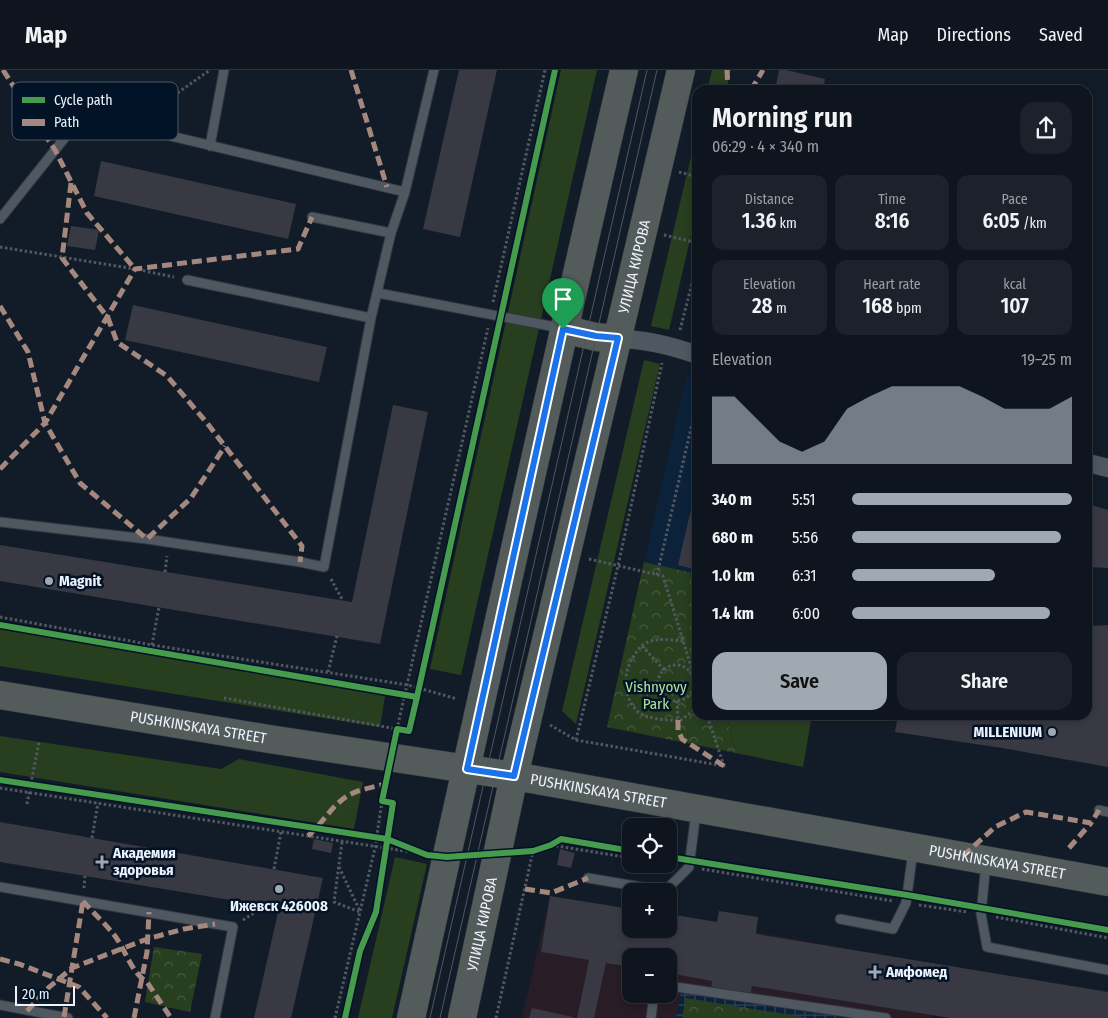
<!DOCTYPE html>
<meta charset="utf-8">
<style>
:root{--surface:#0e151e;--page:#1c222b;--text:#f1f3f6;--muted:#9b9fa4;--line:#2e343c;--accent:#a0a8b2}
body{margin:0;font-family:"Fira Sans Condensed",sans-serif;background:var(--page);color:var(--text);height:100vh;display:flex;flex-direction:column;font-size:19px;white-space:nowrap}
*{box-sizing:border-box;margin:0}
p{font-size:16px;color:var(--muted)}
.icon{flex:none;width:28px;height:28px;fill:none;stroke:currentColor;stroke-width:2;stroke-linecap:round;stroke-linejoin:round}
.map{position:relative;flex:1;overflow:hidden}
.details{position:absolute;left:692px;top:15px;width:400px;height:635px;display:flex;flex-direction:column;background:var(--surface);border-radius:15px;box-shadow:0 2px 8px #0003,0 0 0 1px var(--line)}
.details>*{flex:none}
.tools{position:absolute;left:622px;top:748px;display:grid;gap:10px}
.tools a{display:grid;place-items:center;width:55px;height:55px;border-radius:10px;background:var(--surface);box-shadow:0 2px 8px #0003,0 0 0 1px var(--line);font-size:25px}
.scale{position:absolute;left:15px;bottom:12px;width:60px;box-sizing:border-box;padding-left:5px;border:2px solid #ecf3fc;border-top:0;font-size:14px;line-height:18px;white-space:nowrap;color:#ecf3fc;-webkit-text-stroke:4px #021227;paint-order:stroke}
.pin{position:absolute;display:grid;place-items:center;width:42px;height:42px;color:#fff;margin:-51px -21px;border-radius:50% 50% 50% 0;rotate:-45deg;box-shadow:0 0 5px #0007}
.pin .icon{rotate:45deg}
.round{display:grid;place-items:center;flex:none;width:52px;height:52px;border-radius:15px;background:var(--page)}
.overview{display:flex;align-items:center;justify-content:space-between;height:85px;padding:0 20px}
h1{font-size:28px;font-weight:600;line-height:38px}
.stats{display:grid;grid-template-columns:repeat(3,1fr);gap:8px;height:85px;padding:5px 20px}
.stats div{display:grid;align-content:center;border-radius:12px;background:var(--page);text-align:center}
.stats b{font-size:21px;font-weight:600}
.stats small{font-size:14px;font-weight:400}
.stats p{font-size:14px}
.chart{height:140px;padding:10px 20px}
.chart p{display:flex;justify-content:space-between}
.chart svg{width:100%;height:90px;margin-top:5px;fill:var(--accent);opacity:.7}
.primary-button{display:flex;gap:10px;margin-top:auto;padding:10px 20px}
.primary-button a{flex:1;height:58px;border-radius:15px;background:var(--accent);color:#111;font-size:20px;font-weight:600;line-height:58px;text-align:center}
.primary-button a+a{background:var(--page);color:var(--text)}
ul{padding:0 20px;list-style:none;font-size:16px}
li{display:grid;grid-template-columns:80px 60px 1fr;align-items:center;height:38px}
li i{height:12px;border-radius:6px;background:var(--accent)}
header{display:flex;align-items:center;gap:30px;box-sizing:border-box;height:70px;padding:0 25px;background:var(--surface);border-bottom:1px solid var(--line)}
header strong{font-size:24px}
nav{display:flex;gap:28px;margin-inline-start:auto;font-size:18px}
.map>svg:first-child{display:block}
.commercial{fill:#281c26;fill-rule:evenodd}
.industrial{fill:url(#industrial-grid)}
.built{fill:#0c223a}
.green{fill:#273f1e}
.forest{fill:url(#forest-crowns)}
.building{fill:#383942}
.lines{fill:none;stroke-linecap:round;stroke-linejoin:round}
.service-casing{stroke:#30363f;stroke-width:11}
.minor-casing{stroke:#30363f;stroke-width:19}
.primary-casing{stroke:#30363f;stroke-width:29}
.path{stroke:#515861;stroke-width:3;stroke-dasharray:2.5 2.5;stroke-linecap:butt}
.service{stroke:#4f5760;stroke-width:9}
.minor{stroke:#4f5760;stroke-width:18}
.primary{stroke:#535b5b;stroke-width:28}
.tram{stroke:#4e565f;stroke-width:1}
.quiet{stroke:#a5887d;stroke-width:5;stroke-dasharray:10 5;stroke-linecap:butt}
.cycleway-casing{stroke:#021227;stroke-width:9}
.cycleway{stroke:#469c4c;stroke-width:6}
.route-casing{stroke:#fff;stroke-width:10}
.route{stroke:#1a73e8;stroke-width:6}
.poi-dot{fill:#a0a8b2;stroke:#021227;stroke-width:2}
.labels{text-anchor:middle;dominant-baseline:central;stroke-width:5;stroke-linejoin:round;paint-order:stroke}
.street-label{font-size:15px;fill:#ecf3fc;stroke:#021227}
.poi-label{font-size:15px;font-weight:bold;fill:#ecf3fc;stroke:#021227;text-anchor:start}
.park-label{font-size:15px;fill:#afe397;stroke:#021227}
.key{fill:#021227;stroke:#485667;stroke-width:1}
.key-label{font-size:14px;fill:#ecf3fc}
</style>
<header>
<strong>Map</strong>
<nav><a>Map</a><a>Directions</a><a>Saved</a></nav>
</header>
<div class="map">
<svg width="1108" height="948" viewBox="0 0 1108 948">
<defs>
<pattern id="industrial-grid" width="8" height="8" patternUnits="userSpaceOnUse" patternTransform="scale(1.25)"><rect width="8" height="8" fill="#0c223a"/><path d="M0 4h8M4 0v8" fill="none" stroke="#304357"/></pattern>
<pattern id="forest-crowns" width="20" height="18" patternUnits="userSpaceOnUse" patternTransform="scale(1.25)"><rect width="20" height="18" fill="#273f1e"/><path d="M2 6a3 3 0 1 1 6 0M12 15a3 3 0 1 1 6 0" fill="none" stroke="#465b40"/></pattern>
</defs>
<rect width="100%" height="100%" fill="#121c28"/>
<!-- commercial -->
<path class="commercial" d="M550 826 631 840V859H669V847L941 895 931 948H894L682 913 676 948H522ZM631 886H669V924H631Z"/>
<!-- industrial -->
<path class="industrial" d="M682 913 894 948H676Z"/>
<!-- built -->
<path class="built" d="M687 304 697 307V504L644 492Z"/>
<!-- green -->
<path class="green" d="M561 0H597L461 605 430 599Z
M712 0H731L726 20H707Z
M697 61V140L669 260 651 256Z
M644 290 660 294 576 654 562 641Z
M0 559 386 620 380 657 0 596Z
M726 645H812L803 697 736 683Z
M0 666 221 699 239 689 363 712 354 759 0 702Z
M395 787 427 794 392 948H358Z"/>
<!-- forest -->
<path class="forest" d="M644 492 697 504 698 645H726L736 683 607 657Z
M154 877 202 884 190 942 145 932Z
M686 928 809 948H682Z"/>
<!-- building -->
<path class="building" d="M459 0H497L460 167 423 159Z
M779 0H786L825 9 823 20H775Z
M101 91 296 134 288 169 94 126Z
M71 156 99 160 95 180 67 176Z
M133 235 327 277 319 312 125 270Z
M1088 265 1093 267 1088 292Z
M393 335 428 342 380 574 0 511V475L352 532Z
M697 414H698V500L678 495Z
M1088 434 1108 440V498L1088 497Z
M1108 555V697L1002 678 895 662 898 645H1088V556Z
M0 752 323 808 291 948H254L279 838 0 792Z
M314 769 333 773 331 783 312 779Z
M560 779 575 783 571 798 557 795Z
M550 826 631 839V859H669V844L717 852 719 841 758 847 756 864 1108 922V948H950L752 916 750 928 711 921 712 911 669 903V886H631V897L606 893 594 948H577L589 890 541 882Z
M532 938 573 947V948H529Z"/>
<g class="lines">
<defs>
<path id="service" d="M210 76 224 0
M312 147 391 163
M0 149 83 45 405 122
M187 210 371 248
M378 223 561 258
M0 452 147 469 300 492 324 497 371 248 391 163 405 122 434 0
M1099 740 1108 742
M986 793 981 844 987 877 1108 900
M588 808 665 821 689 797 696 742
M0 817 233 857 215 948
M840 849 893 859 906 833 913 781
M669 916 886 948
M0 935 68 948
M651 948 654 924"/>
<path id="minor" d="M618 269C645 269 672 276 698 285
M1088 393 1108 398"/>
<g id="primary">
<path d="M563 259 596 267 618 269"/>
<path id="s1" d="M0 625 269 669 514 706 1108 812"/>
<path d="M411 948C481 632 550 315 624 0"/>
<path id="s2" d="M462 948 514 706 681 0"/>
</g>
</defs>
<!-- service casing -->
<use href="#service" class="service-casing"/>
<!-- minor casing -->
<use href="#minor" class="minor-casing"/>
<!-- primary casing -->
<use href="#primary" class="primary-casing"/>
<!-- path -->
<path class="path" d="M145 46 210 0
M679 102 698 107
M664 165 698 173
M0 177 135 199 174 207
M493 232 545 0
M680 260 698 190
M589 489 663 506 698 619
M165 502 167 486
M657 505 698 328
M331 509 343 531
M0 547 152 575 408 615 457 629
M683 571C670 570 656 567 644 574 639 577 635 584 632 589 623 605 623 625 636 640 644 649 669 651 681 650L698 637
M152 575 159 537
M642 576 664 600
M658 613a18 18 0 1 1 36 0a18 18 0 1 1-36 0Z
M328 602 337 566
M224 628 397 659 488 258
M677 631 678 650
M550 655 576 670 724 696 707 645
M576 670 618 496 662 293
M0 718 424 784
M27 734 39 672
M92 768 98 733
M342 772 334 832 360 842
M339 797 360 841
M274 799 281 762
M702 799 893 831
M84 818 85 806
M919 835 967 842
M996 847 1108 868
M243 850 265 836
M335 948 375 778 382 731
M496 948 533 781 551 775 631 788"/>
<!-- service -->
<use href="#service" class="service"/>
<!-- minor -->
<use href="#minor" class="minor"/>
<!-- primary -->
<use href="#primary" class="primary"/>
<!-- tram -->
<path class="tram" d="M430 948 647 0
M440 948 657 0"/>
<!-- quiet -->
<path class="quiet" d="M3 0 55 80 87 143 135 199
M351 0 387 117
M727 0 728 20
M751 20 763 0
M71 113 62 188 108 248 117 272 167 306 207 353 302 476 300 492
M0 236 28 282 45 353 80 413 147 469 191 428 225 376
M0 399 45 353 135 199 298 179 312 147
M678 650V660L682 669 724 696
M308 766C323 753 333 733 351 724 361 719 374 717 385 714
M1069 778 1091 753
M963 786 995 757 1026 742 1091 753 1099 740
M525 819 551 823 588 808
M83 831C93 843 106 854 115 866 126 881 131 902 147 912L171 948
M0 889 19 894 79 917 107 948
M27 941 47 919 72 898 147 869 184 859 215 854
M64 947 83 831
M134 948 147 882 149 842"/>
<defs>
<path id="cycleway" d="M0 555 417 627
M0 710 387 769 427 785 447 787 533 781 551 775 561 769 631 781
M669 787 907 825 1108 860
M345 948 360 881 376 842 393 733 382 731 397 659 409 661 417 627 555 0"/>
</defs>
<!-- cycleway casing -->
<use href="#cycleway" class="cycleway-casing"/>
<!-- cycleway -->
<use href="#cycleway" class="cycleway"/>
</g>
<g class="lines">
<defs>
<path id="route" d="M563 259 596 266 618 268 514 706 467 699Z"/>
</defs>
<!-- route casing -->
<use href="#route" class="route-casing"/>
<!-- route -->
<use href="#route" class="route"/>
</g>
<!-- markers -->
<g class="poi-dot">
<circle cx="49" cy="511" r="5"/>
<circle cx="1052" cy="662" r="5"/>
<path d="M99.5 784.5h5v5h5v5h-5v5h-5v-5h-5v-5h5z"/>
<circle cx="279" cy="819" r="5"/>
<path d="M872.5 894.5h5v5h5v5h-5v5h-5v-5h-5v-5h5z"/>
</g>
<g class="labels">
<!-- street labels -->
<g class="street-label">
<text stroke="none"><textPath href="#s2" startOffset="771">УЛИЦА КИРОВА</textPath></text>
<text stroke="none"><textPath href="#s1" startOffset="201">PUSHKINSKAYA STREET</textPath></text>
<text stroke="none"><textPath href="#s1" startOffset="606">PUSHKINSKAYA STREET</textPath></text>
<text stroke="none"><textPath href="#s1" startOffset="1011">PUSHKINSKAYA STREET</textPath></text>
<text stroke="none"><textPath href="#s2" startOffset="96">УЛИЦА КИРОВА</textPath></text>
</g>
<!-- poi labels -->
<g class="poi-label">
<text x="59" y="511">Magnit</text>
<text x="1042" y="662" text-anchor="end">MILLENIUM</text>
<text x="113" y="783">Академия<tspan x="113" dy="17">здоровья</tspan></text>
<text x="279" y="836" text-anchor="middle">Ижевск 426008</text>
<text x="886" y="902">Амфомед</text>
</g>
<!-- park labels -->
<g class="park-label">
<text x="656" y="617">Vishnyovy<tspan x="656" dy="17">Park</tspan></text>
</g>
</g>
<!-- legend -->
<rect x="12" y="12" width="166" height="58" rx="8" class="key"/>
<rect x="22" y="27" width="23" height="6" fill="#469c4c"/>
<rect x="22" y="49" width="23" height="7" fill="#a5887d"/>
<g class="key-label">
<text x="54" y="35">Cycle path</text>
<text x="54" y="57">Path</text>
</g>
</svg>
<div class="tools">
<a><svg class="icon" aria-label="locate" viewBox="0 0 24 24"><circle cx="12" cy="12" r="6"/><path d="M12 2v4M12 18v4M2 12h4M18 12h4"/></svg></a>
<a>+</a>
<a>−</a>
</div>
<div class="scale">20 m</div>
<div class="pin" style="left:563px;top:259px;background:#1e9e55"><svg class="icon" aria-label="arrive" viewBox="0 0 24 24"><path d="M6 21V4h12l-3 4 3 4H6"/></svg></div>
<section class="details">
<div class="overview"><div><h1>Morning run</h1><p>06:29 · 4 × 340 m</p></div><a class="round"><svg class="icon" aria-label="share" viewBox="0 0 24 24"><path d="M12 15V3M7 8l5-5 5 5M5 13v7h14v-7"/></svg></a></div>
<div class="stats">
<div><p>Distance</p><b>1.36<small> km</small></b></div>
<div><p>Time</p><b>8:16</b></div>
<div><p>Pace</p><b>6:05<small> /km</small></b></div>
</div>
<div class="stats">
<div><p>Elevation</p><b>28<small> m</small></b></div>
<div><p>Heart rate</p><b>168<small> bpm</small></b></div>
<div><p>kcal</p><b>107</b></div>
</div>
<div class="chart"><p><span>Elevation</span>19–25 m</p>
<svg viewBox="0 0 160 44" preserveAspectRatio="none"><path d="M0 44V11L10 11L20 22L30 33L40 38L50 33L60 17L70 11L80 6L90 6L100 6L110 6L120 11L130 17L140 17L150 17L160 11V44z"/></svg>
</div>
<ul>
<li><b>340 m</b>5:51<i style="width:100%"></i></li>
<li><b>680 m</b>5:56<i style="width:95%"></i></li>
<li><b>1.0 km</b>6:31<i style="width:65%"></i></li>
<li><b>1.4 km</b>6:00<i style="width:90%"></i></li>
</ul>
<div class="primary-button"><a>Save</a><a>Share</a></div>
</section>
</div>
